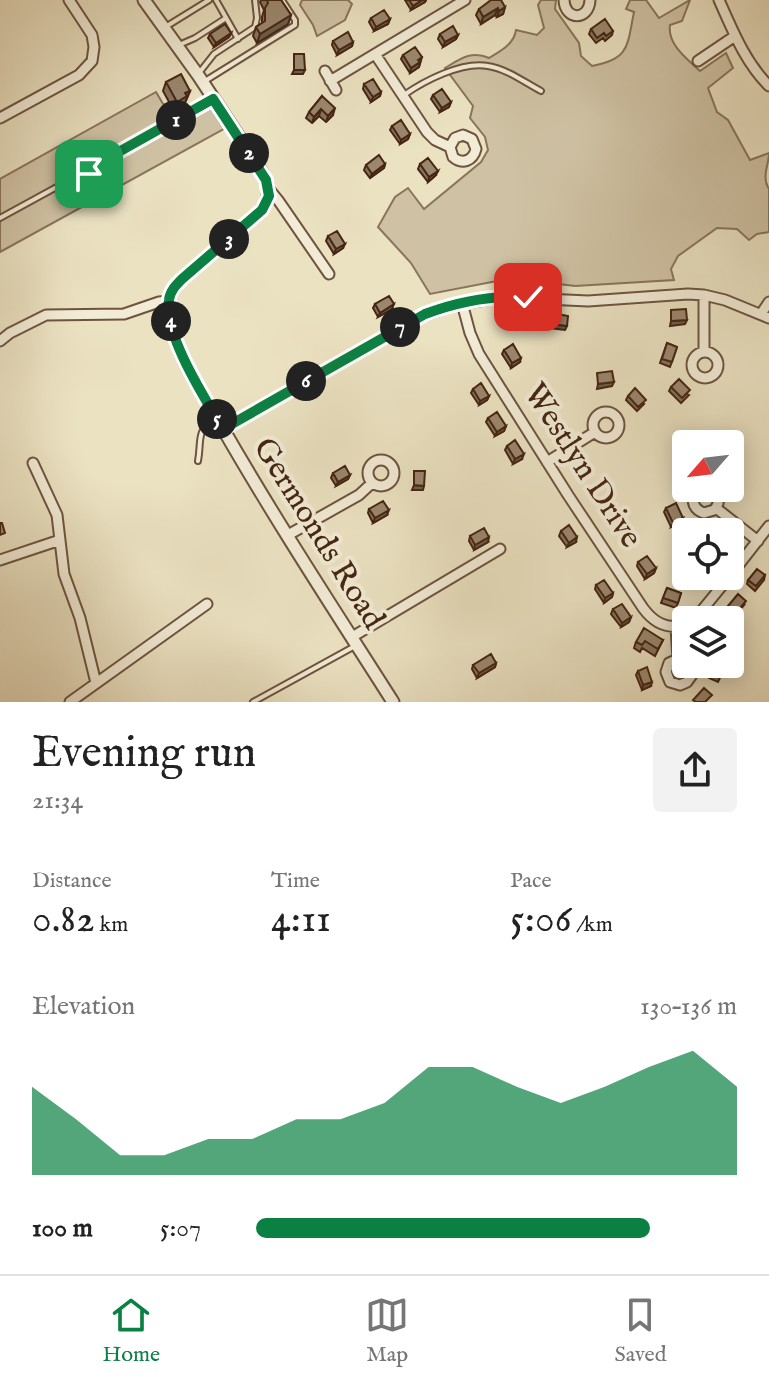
<!DOCTYPE html>
<meta charset="utf-8">
<style>
:root{--surface:#fff;--page:#f2f2f2;--text:#222;--muted:#767676;--line:#e0e0e0;--accent:#0b8043}
body{margin:0;font-family:"IM FELL English",serif;background:var(--page);color:var(--text);height:100vh;display:flex;flex-direction:column;font-size:30px;white-space:nowrap}
*{box-sizing:border-box;margin:0}
p{font-size:26px;color:var(--muted)}
.icon{flex:none;width:44px;height:44px;fill:none;stroke:currentColor;stroke-width:2;stroke-linecap:round;stroke-linejoin:round}
.map{position:relative;height:702px;overflow:hidden}
.panel{display:flex;flex-direction:column;background:var(--surface);flex:1}
.panel>*{flex:none}
.needle{width:52px;rotate:242deg}
.tools{position:absolute;left:672px;top:430px;display:grid;gap:16px}
.tools a{display:grid;place-items:center;width:72px;height:72px;border-radius:8px;background:var(--surface);box-shadow:0 4px 20px #0003;font-size:40px}
.pin{position:absolute;display:grid;place-items:center;width:68px;height:68px;color:#fff;margin:-34px;border-radius:16px;box-shadow:0 4px 12px #0006}
.km{position:absolute;width:40px;height:40px;margin:-20px;border-radius:50%;background:#222;color:#fff;font-size:22px;line-height:40px;text-align:center}
.round{display:grid;place-items:center;flex:none;width:84px;height:84px;border-radius:8px;background:var(--page)}
.headline{display:flex;align-items:center;justify-content:space-between;height:136px;padding:0 32px}
h1{font-size:44px;font-weight:600;line-height:60px}
.figures{display:grid;grid-template-columns:repeat(3,1fr);gap:12px;height:136px;padding:8px 32px}
.figures div{display:grid;align-content:center}
.figures b{font-size:40px;font-weight:600}
.figures small{font-size:22px;font-weight:400}
.figures p{font-size:22px}
.chart{height:224px;padding:16px 32px}
.chart p{display:flex;justify-content:space-between}
.chart svg{width:100%;height:144px;margin-top:8px;fill:var(--accent);opacity:.7}
ul{padding:0 32px;list-style:none;font-size:26px}
li{display:grid;grid-template-columns:128px 96px 1fr;align-items:center;height:60px}
li i{height:20px;border-radius:10px;background:var(--accent)}
.tabs{display:flex;justify-content:space-around;align-items:center;height:112px;border-top:2px solid var(--line);background:var(--surface);font-size:22px;color:var(--muted)}
.tabs a{display:grid;justify-items:center;gap:4px}
.tabs .selected{color:var(--accent)}
.map>svg:first-child{display:block}
.green{fill:#cfc2a4;stroke:#8a745b;stroke-width:2}
.lines{fill:none;stroke-linecap:round;stroke-linejoin:round}
.service-casing{stroke:#6e543e;stroke-width:8}
.minor-casing{stroke:#6e543e;stroke-width:13}
.tertiary-casing{stroke:#6e543e;stroke-width:15}
.service{stroke:#f2ecd7;stroke-width:4}
.minor{stroke:#f2ecd7;stroke-width:9}
.tertiary{stroke:#f2ecd7;stroke-width:11}
.wall{fill:#85745f;stroke:#452512;stroke-width:2}
.shaded-wall{fill:#6c5e4d;stroke:#452512;stroke-width:2}
.building{fill:#9b876e;stroke:#452512;stroke-width:2}
.route-casing{stroke:#fff;stroke-width:16}
.route{stroke:#0b8043;stroke-width:10}
.labels{text-anchor:middle;dominant-baseline:central;stroke-width:8;stroke-linejoin:round;paint-order:stroke}
.street-label{font-size:32px;fill:#452512;stroke:#f2ecd7}
</style>
<div class="map">
<svg width="769" height="702" viewBox="0 0 769 702">
<rect width="100%" height="100%" fill="#ebe2c2"/>
<filter id="stains"><feTurbulence type="fractalNoise" baseFrequency=".0025" numOctaves="4"/><feColorMatrix values="0 0 0 0 .2 0 0 0 0 .09 0 0 0 0 .02 0 0 0 .5 -.17"/></filter>
<radialGradient id="worn" r=".72"><stop offset=".6" stop-color="#630" stop-opacity="0"/><stop offset="1" stop-color="#630" stop-opacity=".3"/></radialGradient>
<!-- green -->
<path class="green" d="M302 0H348L352 4 345 20 317 36 313 25 300 5Z
M541 0H556L555 9 579 43 581 56 592 66C630 59 627 46 634 12L626 9 630 0H646L659 18 690 0 682 21 670 25C667 44 687 59 700 71L726 53 733 68 708 88 717 112 728 120 750 160 769 153C769 165 761 177 769 189V232L757 234 749 240 737 229 717 228 678 256 671 269 674 280 575 286 534 281H497L430 294 411 263 378 227 395 197 408 188 424 209 481 162 488 150 485 137 470 118 473 106 445 68C460 59 472 50 489 58 501 51 514 44 516 30L537 35 544 28 538 5Z
M156 92 172 119 205 100 224 129 0 252V179Z"/>
<g class="lines">
<defs>
<path id="service" d="M216 0 238 39
M167 26 209 0
M179 45 195 38 226 18
M199 73 214 54 255 27 257 18 255 0
M205 81 295 25V20L282 0
M404 95C424 81 462 61 488 66 507 69 524 82 541 91
M99 163 100 168 97 174H90L86 171V164L90 160H96L99 163 211 100
M0 218 86 171
M198 461C202 440 195 431 216 418
M253 702 355 646"/>
<path id="minor" d="M564 0C565 21 589 21 590 0
M719 0C733 31 745 62 769 86
M375 54 427 132 435 140 450 147 453 157C462 165 473 161 476 149L472 139 463 135 455 138 450 147
M698 61 735 36
M325 71 336 90
M330 81 465 0
M0 118 79 75 92 61 94 47 92 35 69 0
M269 189 278 200 329 274
M704 295V352
M462 303 470 333 479 354 568 495 643 608C654 623 667 630 686 625
M761 314 769 302
M0 341 10 333 46 315 124 314 159 302 169 301
M692 365a13 13 0 1 1 26 0a13 13 0 1 1-26 0Z
M593 425a13 13 0 1 1 26 0a13 13 0 1 1-26 0Z
M223 429 417 318 455 305 504 297 588 301 688 294 704 295 725 300 769 318
M368 473a13 13 0 1 1 26 0a13 13 0 1 1-26 0Z
M547 462 595 432
M33 463 57 515 64 574 80 618 96 683
M700 488C689 496 692 509 704 513L714 510C721 502 720 494 712 488
M716 508 758 541
M288 535 359 495 372 483
M0 560 60 540
M730 576 769 526
M694 620 730 576
M676 627 678 659
M352 637 500 549
M686 661 678 659 669 663 666 672 670 682 680 685 687 682 692 675 689 664
M70 702 207 604"/>
<path id="tertiary" d="M144 0 198 75 258 166C268 182 274 195 260 212L182 279C173 288 167 297 169 311 174 353 201 391 222 427 276 521 335 611 393 702"/>
</defs>
<!-- service casing -->
<use href="#service" class="service-casing"/>
<!-- minor casing -->
<use href="#minor" class="minor-casing"/>
<!-- tertiary casing -->
<use href="#tertiary" class="tertiary-casing"/>
<!-- service -->
<use href="#service" class="service"/>
<!-- minor -->
<use href="#minor" class="minor"/>
<!-- tertiary -->
<use href="#tertiary" class="tertiary"/>
</g>
<!-- wall -->
<path class="wall" d="M261 0H281L291 15 288 24 257 43 253 36 256 27 262 23V17L264 10 260 2Z
M405 0H426L425 2 411 10Z
M505 7 503 14 497 17 495 15 481 24 476 15 479 9Z
M371 18 390 19 388 24 374 31 369 22Z
M591 29 613 31 612 35 605 41 603 38 596 43 589 34Z
M231 33 229 37 214 47 208 38 210 34Z
M440 34 458 35 456 39 443 47 438 39Z
M333 41 353 42 352 46 337 55 332 45Z
M403 55 422 57 419 67 410 73 401 59Z
M166 82 190 91 184 105 174 111 163 91Z
M364 84 381 92 380 96 371 102 363 89Z
M433 95 451 102 449 107 440 112 431 99Z
M322 96 333 115 326 122 319 116 312 123 306 118 309 112Z
M392 126 410 134 408 139 400 144 390 130Z
M385 164 384 168 370 178 364 170 366 165Z
M420 164 436 175 428 182 418 169Z
M328 236 343 248 334 254 326 241Z
M375 304 392 309 378 317 373 308Z
M667 343 677 347 670 367 660 363Z
M504 350 520 362 511 368 502 354Z
M671 387 689 395 681 403 669 391Z
M473 389 489 396 487 400 479 405 471 393Z
M628 396 644 404 637 411 626 400Z
M543 412 558 425 549 430 541 417Z
M488 418 506 426 504 431 495 436 486 422Z
M507 446 522 459 513 464 505 450Z
M333 473 350 475 348 479 336 486 331 478Z
M666 508 681 522 671 527 664 512Z
M369 509 387 515 373 523 368 513Z
M561 531 576 542 567 547 559 536Z
M470 536 488 542 474 550 469 541Z
M638 562 656 568 654 573 645 579 637 566Z
M765 575 764 580 755 591 747 584 748 580Z
M692 576H706L700 583Z
M596 585 613 593 612 597 604 603 595 589Z
M667 588 681 593 676 608 661 603Z
M744 605 734 617 727 611 728 606Z
M613 609 631 617 629 622 621 627 611 614Z
M663 640 655 656 642 648 640 652 634 648 636 642Z
M496 663 495 667 477 678 472 669 473 665Z
M726 665 718 682 709 678 710 673Z
M638 671 651 686 642 690 636 675Z"/>
<!-- shaded-wall -->
<path class="shaded-wall" d="M422 0H426L425 2 411 10 413 6Z
M505 7 503 14 497 17 499 11Z
M498 8 495 15 481 24 483 17Z
M291 15 288 24 257 43 260 34Z
M390 19 388 24 374 31 376 27Z
M231 33 229 37 214 47 216 43Z
M458 35 456 39 443 47 445 42Z
M353 42 352 46 337 55 339 50Z
M420 62 419 67 410 73 411 68Z
M294 70H305L303 74H292Z
M190 91 184 105 174 111 177 102 185 93Z
M381 92 380 96 371 102 373 97Z
M451 102 449 107 440 112 442 108Z
M335 108 333 115 326 122 328 116Z
M321 109 319 116 312 123 314 117Z
M410 134 408 139 400 144 401 140Z
M385 164 384 168 370 178 372 174Z
M438 171 436 175 428 182 429 177Z
M345 244 343 248 334 254 336 249Z
M394 304 392 309 378 317 380 313Z
M687 320 685 324 670 326 671 321Z
M551 324 567 326 565 330 549 328Z
M521 358 520 362 511 368 512 363Z
M614 382 612 386 597 389 598 384Z
M489 396 487 400 479 405 480 401Z
M559 420 558 425 549 430 551 425Z
M506 426 504 431 495 436 497 432Z
M524 454 522 459 513 464 515 459Z
M350 475 348 479 336 486 338 482Z
M414 485 424 486 423 490H412Z
M389 510 387 515 373 523 375 518Z
M683 518 681 522 671 527 673 523Z
M489 537 488 542 474 550 475 545Z
M577 537 576 542 567 547 569 543Z
M656 568 654 573 645 579 647 574Z
M613 593 612 597 604 603 605 598Z
M631 617 629 622 621 627 622 623Z
M496 663 495 667 477 678 479 673Z
M652 682 651 686 642 690 643 685Z"/>
<!-- building -->
<path class="building" d="M267 0H281L291 15 260 34 256 27 265 21V8L268 3Z
M409 0H422L413 6Z
M491 0H501L505 7 499 11 498 8 483 17 479 9Z
M384 10 390 19 376 27 371 18Z
M605 19 613 31 606 36 604 33 597 38 591 29Z
M225 24 231 33 216 43 210 34Z
M453 26 458 35 445 42 440 34Z
M348 32 353 42 339 50 333 41Z
M415 47 422 57 418 60 420 62 411 68 403 55Z
M294 54H304L305 70H294Z
M181 74 190 91 185 93 187 96 177 102 166 82Z
M373 79 381 92 373 97 364 84Z
M442 89 451 102 442 108 433 95Z
M322 96 335 108 328 116 321 109 314 117 309 112Z
M401 120 410 134 401 140 392 126Z
M379 155 385 164 372 174 366 165Z
M428 158 438 171 429 177 420 164Z
M337 231 345 244 336 249 328 236Z
M389 296 394 304 380 313 375 304Z
M686 309 687 320 671 321V310Z
M552 313 568 316 567 326 551 324Z
M667 343 677 347 672 362 662 359Z
M513 344 521 358 512 363 504 350Z
M612 371 614 382 598 384 597 373Z
M679 379 690 390 682 398 671 387Z
M481 383 489 396 480 401 473 389Z
M635 388 646 400 638 407 628 396Z
M551 407 559 420 551 425 543 412Z
M497 412 506 426 497 432 488 418Z
M515 440 524 454 515 459 507 446Z
M345 466 350 475 338 482 333 473Z
M414 471H425L424 486 414 485Z
M383 501 389 510 375 518 369 509Z
M676 503 683 518 673 523 666 508Z
M0 523H2L5 533 0 535Z
M569 525 577 537 569 543 561 531Z
M484 528 489 537 475 545 470 536Z
M647 556 656 568 647 574 638 562Z
M757 569 765 575 756 586 748 580Z
M604 580 613 593 605 598 596 585Z
M667 588 681 593 678 603 663 598Z
M738 594 746 601 736 613 728 606Z
M622 604 631 617 622 623 613 609Z
M644 628 663 640 658 649 645 641 642 645 636 642Z
M491 654 496 663 479 673 473 665Z
M715 664 726 665 719 678 710 673Z
M647 667 652 682 643 685 638 671Z
M704 688 712 695 705 702H696L693 700Z"/>
<g class="lines">
<defs>
<path id="route" d="M89 174H97L100 168 99 163 213 99 266 180 269 196 262 210 182 279C176 285 170 291 169 300 163 334 206 400 223 429L425 314C457 302 493 295 528 297"/>
</defs>
<!-- route casing -->
<use href="#route" class="route-casing"/>
<!-- route -->
<use href="#route" class="route"/>
</g>
<g class="labels">
<!-- street labels -->
<g class="street-label">
<text transform="translate(582 466) rotate(57)">Westlyn Drive</text>
<text transform="translate(318 534) rotate(58)">Germonds Road</text>
</g>
</g>
<rect width="100%" height="100%" filter="url(#stains)"/>
<rect width="100%" height="100%" fill="url(#worn)"/>
</svg>
<div class="tools">
<a><svg class="needle" viewBox="-14 -14 28 28"><path d="M0-13l5 13h-10z" fill="#e53935"/><path d="M0 13l5-13h-10z" fill="#767676"/></svg></a>
<a><svg class="icon" aria-label="locate" viewBox="0 0 24 24"><circle cx="12" cy="12" r="6"/><path d="M12 2v4M12 18v4M2 12h4M18 12h4"/></svg></a>
<a><svg class="icon" aria-label="layers" viewBox="0 0 24 24"><path d="M12 4l9 5-9 5-9-5zM3 14l9 5 9-5"/></svg></a>
</div>
<div class="pin" style="left:89px;top:174px;background:#1e9e55"><svg class="icon" aria-label="arrive" viewBox="0 0 24 24"><path d="M6 21V4h12l-3 4 3 4H6"/></svg></div>
<div class="pin" style="left:528px;top:297px;background:#d93025"><svg class="icon" aria-label="check" viewBox="0 0 24 24"><path d="M5 12l5 5 9-10"/></svg></div>
<b class="km" style="left:176px;top:120px">1</b>
<b class="km" style="left:249px;top:153px">2</b>
<b class="km" style="left:229px;top:239px">3</b>
<b class="km" style="left:171px;top:321px">4</b>
<b class="km" style="left:217px;top:419px">5</b>
<b class="km" style="left:306px;top:381px">6</b>
<b class="km" style="left:400px;top:327px">7</b>
</div>
<section class="panel">
<div class="headline"><div><h1>Evening run</h1><p>21:34</p></div><a class="round"><svg class="icon" aria-label="share" viewBox="0 0 24 24"><path d="M12 15V3M7 8l5-5 5 5M5 13v7h14v-7"/></svg></a></div>
<div class="figures">
<div><p>Distance</p><b>0.82<small> km</small></b></div>
<div><p>Time</p><b>4:11</b></div>
<div><p>Pace</p><b>5:06<small> /km</small></b></div>
</div>
<div class="chart"><p><span>Elevation</span>130–136 m</p>
<svg viewBox="0 0 160 44" preserveAspectRatio="none"><path d="M0 44V17L10 27L20 38L30 38L40 33L50 33L60 27L70 27L80 22L90 11L100 11L110 17L120 22L130 17L140 11L150 6L160 17V44z"/></svg>
</div>
<ul>
<li><b>100 m</b>5:07<i style="width:82%"></i></li>
</ul>
</section>
<nav class="tabs">
<a class="selected"><svg class="icon" aria-label="home" viewBox="0 0 24 24"><path d="M3 11l9-7 9 7M6 9v11h12V9"/></svg>Home</a>
<a><svg class="icon" aria-label="map" viewBox="0 0 24 24"><path d="M3 6l6-2 6 2 6-2v14l-6 2-6-2-6 2zM9 4v14M15 6v14"/></svg>Map</a>
<a><svg class="icon" aria-label="saved" viewBox="0 0 24 24"><path d="M7 4h10v16l-5-4-5 4z"/></svg>Saved</a>
</nav>
